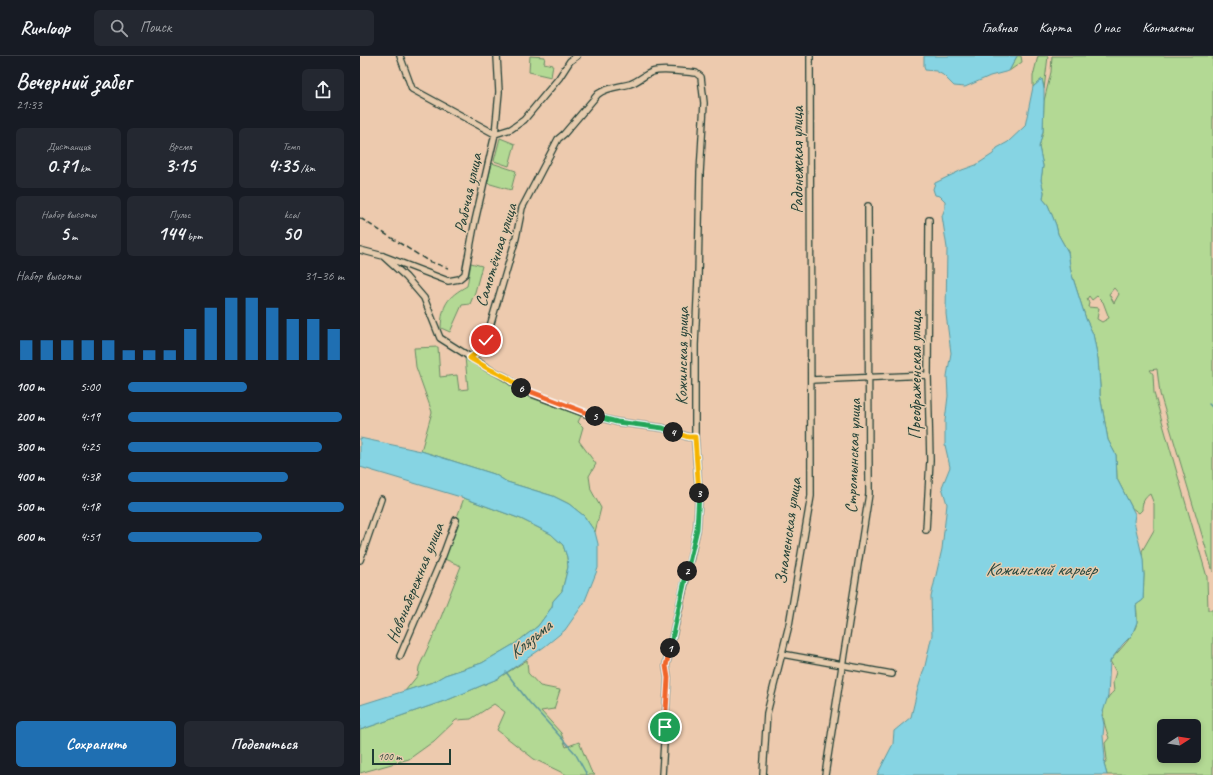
<!DOCTYPE html>
<html lang="ru">
<meta charset="utf-8">
<style>
:root{--surface:#171b24;--page:#242831;--text:#f1f3f6;--muted:#9ea1a6;--line:#363941;--accent:#1f6fb2}
body{margin:0;font-family:Caveat,sans-serif;background:var(--page);color:var(--text);height:100vh;display:flex;flex-direction:column;font-size:15px;white-space:nowrap}
*{box-sizing:border-box;margin:0}
p{font-size:13px;color:var(--muted)}
.icon{flex:none;width:22px;height:22px;fill:none;stroke:currentColor;stroke-width:2;stroke-linecap:round;stroke-linejoin:round}
.map{position:relative;flex:1;overflow:hidden}
.drawer{display:flex;flex-direction:column;background:var(--surface);width:360px}
.drawer>*{flex:none}
.needle{width:26px;rotate:78deg}
.tools{position:absolute;left:797px;top:663px;display:grid;gap:8px}
.tools a{display:grid;place-items:center;width:44px;height:44px;border-radius:6px;background:var(--surface);box-shadow:0 2px 6px #0003;font-size:20px}
.scale{position:absolute;left:12px;bottom:10px;width:79px;box-sizing:border-box;padding-left:4px;border:2px solid #1f3d34;border-top:0;font-size:11px;line-height:14px;white-space:nowrap;color:#1f3d34;-webkit-text-stroke:3px #e6cbad;paint-order:stroke}
.pin{position:absolute;display:grid;place-items:center;width:34px;height:34px;color:#fff;margin:-17px;border:2px solid #fff;border-radius:50%;box-shadow:0 1px 4px #0007}
.km{position:absolute;width:20px;height:20px;margin:-10px;border-radius:50%;background:#222;color:#fff;font-size:11px;line-height:20px;text-align:center}
.round{display:grid;place-items:center;flex:none;width:42px;height:42px;border-radius:6px;background:var(--page)}
.overview{display:flex;align-items:center;justify-content:space-between;height:68px;padding:0 16px}
h1{font-size:22px;font-weight:800;line-height:30px}
.figures{display:grid;grid-template-columns:repeat(3,1fr);gap:6px;height:68px;padding:4px 16px}
.figures div{display:grid;align-content:center;border-radius:6px;background:var(--page);text-align:center}
.figures b{font-size:20px;font-weight:800}
.figures small{font-size:11px;font-weight:400}
.figures p{font-size:11px}
.chart{height:112px;padding:8px 16px}
.chart p{display:flex;justify-content:space-between}
.chart svg{width:100%;height:72px;margin-top:4px;stroke:var(--accent);stroke-width:6}
.cta{display:flex;gap:8px;margin-top:auto;padding:8px 16px}
.cta a{flex:1;height:46px;border-radius:6px;background:var(--accent);color:#fff;font-size:16px;font-weight:800;line-height:46px;text-align:center}
.cta a+a{background:var(--page);color:var(--text)}
ul{padding:0 16px;list-style:none;font-size:13px}
li{display:grid;grid-template-columns:64px 48px 1fr;align-items:center;height:30px}
li i{height:10px;border-radius:5px;background:var(--accent)}
header{display:flex;align-items:center;gap:24px;box-sizing:border-box;height:56px;padding:0 20px;background:var(--surface);border-bottom:1px solid var(--line)}
header strong{font-size:19px}
nav{display:flex;gap:22px;margin-inline-start:auto;font-size:14px}
.search{width:280px;height:36px;background:var(--page);display:flex;align-items:center;gap:10px;box-sizing:border-box;padding:0 14px;border-radius:6px;color:var(--muted);font-size:15px}
main{display:flex;flex:1;min-height:0}
.map>svg:first-child{display:block}
.green{fill:#b3d994;stroke:#698b64;fill-rule:evenodd}
.water{fill:#86d4e3;stroke:#5d989d}
.lines{fill:none;stroke-linecap:round;stroke-linejoin:round}
.stream{stroke:#5d989d;stroke-width:1.5}
.minor-casing{stroke:#1f3d34;stroke-width:8}
.minor{stroke:#e6cbad;stroke-width:5.5}
.rail{stroke:#1f3d34;stroke-width:1.5;stroke-dasharray:6 3;stroke-linecap:butt}
.split-1-casing{stroke:#fff;stroke-width:8}
.split-2-casing{stroke:#fff;stroke-width:8}
.split-3-casing{stroke:#fff;stroke-width:8}
.split-4-casing{stroke:#fff;stroke-width:8}
.split-5-casing{stroke:#fff;stroke-width:8}
.split-6-casing{stroke:#fff;stroke-width:8}
.split-7-casing{stroke:#fff;stroke-width:8}
.split-1{stroke:#f0652b;stroke-width:5}
.split-2{stroke:#22a559;stroke-width:5}
.split-3{stroke:#22a559;stroke-width:5}
.split-4{stroke:#f5b400;stroke-width:5}
.split-5{stroke:#22a559;stroke-width:5}
.split-6{stroke:#f0652b;stroke-width:5}
.split-7{stroke:#f5b400;stroke-width:5}
.labels{text-anchor:middle;dominant-baseline:central;stroke-width:3;stroke-linejoin:round;paint-order:stroke}
.street-label{font-size:17px;fill:#1f3d34;stroke:#e6cbad}
.water-label{font-size:18px;font-style:italic;fill:#24453d;stroke:#e6cbad}
</style>
<header>
<strong>Runloop</strong>
<div class="search"><svg class="icon" aria-label="search" viewBox="0 0 24 24"><circle cx="10" cy="10" r="6"/><path d="M15 15l6 6"/></svg>Поиск</div>
<nav><a>Главная</a><a>Карта</a><a>О нас</a><a>Контакты</a></nav>
</header>
<main>
<section class="drawer">
<div class="overview"><div><h1>Вечерний забег</h1><p>21:33</p></div><a class="round"><svg class="icon" aria-label="share" viewBox="0 0 24 24"><path d="M12 15V3M7 8l5-5 5 5M5 13v7h14v-7"/></svg></a></div>
<div class="figures">
<div><p>Дистанция</p><b>0.71<small> km</small></b></div>
<div><p>Время</p><b>3:15</b></div>
<div><p>Темп</p><b>4:35<small> /km</small></b></div>
</div>
<div class="figures">
<div><p>Набор высоты</p><b>5<small> m</small></b></div>
<div><p>Пульс</p><b>144<small> bpm</small></b></div>
<div><p>kcal</p><b>50</b></div>
</div>
<div class="chart"><p><span>Набор высоты</span>31–36 m</p>
<svg viewBox="0 0 160 44" preserveAspectRatio="none"><path d="M5 44V32M15 44V32M25 44V32M35 44V32M45 44V32M55 44V38M65 44V38M75 44V38M85 44V25M95 44V12M105 44V6M115 44V6M125 44V12M135 44V19M145 44V19M155 44V25"/></svg>
</div>
<ul>
<li><b>100 m</b>5:00<i style="width:55%"></i></li>
<li><b>200 m</b>4:19<i style="width:99%"></i></li>
<li><b>300 m</b>4:25<i style="width:90%"></i></li>
<li><b>400 m</b>4:38<i style="width:74%"></i></li>
<li><b>500 m</b>4:18<i style="width:100%"></i></li>
<li><b>600 m</b>4:51<i style="width:62%"></i></li>
</ul>
<div class="cta"><a>Сохранить</a><a>Поделиться</a></div>
</section>
<div class="map">
<svg width="853" height="719" viewBox="0 0 853 719">
<rect width="100%" height="100%" fill="#edcaae"/>
<filter id="ink" filterUnits="userSpaceOnUse"><feTurbulence type="fractalNoise" baseFrequency=".025" numOctaves="2"/><feDisplacementMap in="SourceGraphic" scale="8" xChannelSelector="R" yChannelSelector="G"/><feConvolveMatrix kernelMatrix="1 2 1 2 8 2 1 2 1" color-interpolation-filters="sRGB"/></filter>
<g filter="url(#ink)">
<!-- green -->
<path class="green" d="M170 0 185 1 184 7 193 9 191 21 169 16Z
M657 0H661L662 6 649 15Z
M678 0H688L684 33 682 23 673 31V20Z
M692 0H853V516L800 338 797 313 790 314 793 318 794 337 847 521 848 554H853V719H747L744 708 747 704 745 687 749 682C743 665 738 649 754 635L753 626 756 616 750 605C759 594 776 579 777 565 777 560 777 554 776 549L783 544 784 519 782 495 794 474V448L790 438C784 442 782 447 782 454L779 457 772 452 757 423 756 399 748 384 740 339V330L738 303 733 278 726 263 711 216 708 196 698 178 696 169 688 149 683 143 684 136 681 124 683 110 679 91 683 76 684 45 691 16ZM754 232 759 238 754 247 749 238ZM729 240 732 244 737 240 743 246 749 262 742 266 737 263 739 252 728 251 729 247 727 243ZM804 670H834V700H804Z
M140 82 155 88 149 110 134 105Z
M132 107 156 115 151 134 127 127Z
M111 207 122 210 115 236 110 248 102 249 90 276 81 272C82 249 87 241 107 230Z
M78 291 80 321 97 319 99 334 108 333 105 301 169 341 221 360 218 366 223 371 219 385 236 408 229 420 231 434 241 452 235 476 224 460 209 448 193 440 147 426 134 418 61 395 72 356 56 311 54 292Z
M104 442 161 463 191 478 203 489 207 501 208 511 202 535 193 545 192 551 178 570 156 587 122 607 85 619 73 626 45 635 58 619 59 611 76 574 101 510 82 502Z
M167 604 168 617 180 630 200 634 194 653 181 655 201 677 206 691 219 686 231 715 235 719H207L174 703 137 674 145 656 134 648 111 663 96 664 74 685 49 703 0 717V674L90 643 137 623Z"/>
<!-- water -->
<path class="water" d="M564 0H657L649 15 630 20 605 31 594 30 583 19 576 15 565 14 564 10Z
M682 23 684 33V45L683 75 679 91 683 110 681 124 684 136 683 143 688 149 696 169 698 178 708 196 711 216 726 263 733 278 738 303 740 330V339L748 384 756 399 757 423 775 458 774 465 783 503 784 519 783 544 776 549 777 566 772 579 763 588 750 605 748 640 742 659 744 669 743 680 745 702 744 708 747 719H517L533 688 534 675 551 661 557 636 565 610 572 579 571 541 582 493 587 448 582 431 590 411 585 389V365L588 340 587 320 591 297 586 258 587 192 582 160 585 152V145L580 140 575 139 573 133 575 127 602 114 616 109 633 98 637 92 648 86 665 70 673 31Z
M0 382 61 395 134 418 147 426 193 440 209 448 224 460 235 476 238 488V512L224 547 205 574 184 591 137 623 90 643 0 674V649L73 626 85 619 122 607 156 587 178 570 192 551 193 545 202 535 208 511 207 501 203 489 191 478 161 463 104 442 0 411Z"/>
<g class="lines">
<!-- stream -->
<path class="stream" d="M849 348 853 352
M146 616 169 646 215 697 227 719"/>
<defs>
<path id="minor" d="M40 0 52 33 135 78
M135 78 151 73 164 64 199 22 210 5 217 0
M0 194 23 200 88 225 99 223 105 218 115 165 135 78 139 36 137 0
M23 200 46 221 64 242 80 282 129 313 146 321 158 331 170 337 226 358 257 366 303 372 328 381H335
M110 302 120 294 126 284 156 182 162 152 198 83 204 78 238 38C247 31 259 31 270 28 279 25 284 19 292 16 303 12 324 16 336 17L341 21 344 47 340 117 338 222 335 289V381L339 438 337 473 306 610 308 622 302 719
M451 324 568 319
M566 474 570 404 568 319 569 164
M0 504 21 443
M422 598 532 618
M40 600 82 502 96 464
M403 719 407 657 429 569 451 440 450 0
M465 719 509 438 508 150"/>
</defs>
<!-- minor casing -->
<use href="#minor" class="minor-casing"/>
<!-- minor -->
<use href="#minor" class="minor"/>
<!-- rail -->
<path class="rail" d="M0 162 68 205 88 212"/>
</g>
</g>
<g class="lines" filter="url(#ink)">
<defs>
<path id="split-1" d="M305 671 308 622 306 610 310 592"/>
<path id="split-2" d="M310 592 327 515"/>
<path id="split-3" d="M327 515 337 473 339 437"/>
<path id="split-4" d="M313 376 328 381H335L339 437"/>
<path id="split-5" d="M235 360 257 366 303 372 313 376"/>
<path id="split-6" d="M161 332 235 360"/>
<path id="split-7" d="M126 284 120 294 110 302 129 313 146 321 161 332"/>
</defs>
<!-- split-1 casing -->
<use href="#split-1" class="split-1-casing"/>
<!-- split-2 casing -->
<use href="#split-2" class="split-2-casing"/>
<!-- split-3 casing -->
<use href="#split-3" class="split-3-casing"/>
<!-- split-4 casing -->
<use href="#split-4" class="split-4-casing"/>
<!-- split-5 casing -->
<use href="#split-5" class="split-5-casing"/>
<!-- split-6 casing -->
<use href="#split-6" class="split-6-casing"/>
<!-- split-7 casing -->
<use href="#split-7" class="split-7-casing"/>
<!-- split-1 -->
<use href="#split-1" class="split-1"/>
<!-- split-2 -->
<use href="#split-2" class="split-2"/>
<!-- split-3 -->
<use href="#split-3" class="split-3"/>
<!-- split-4 -->
<use href="#split-4" class="split-4"/>
<!-- split-5 -->
<use href="#split-5" class="split-5"/>
<!-- split-6 -->
<use href="#split-6" class="split-6"/>
<!-- split-7 -->
<use href="#split-7" class="split-7"/>
</g>
<g class="labels">
<!-- street labels -->
<g class="street-label">
<text transform="translate(437 104) rotate(-90)">Радонежская улица</text>
<text transform="translate(108 137) rotate(-78)">Рабочая улица</text>
<text transform="translate(136 199) rotate(-73)">Самотёчная улица</text>
<text transform="translate(322 300) rotate(-89)">Кожинская улица</text>
<text transform="translate(555 319) rotate(-90)">Преображенская улица</text>
<text transform="translate(493 400) rotate(-88)">Стромынская улица</text>
<text transform="translate(428 475) rotate(-82)">Знаменская улица</text>
<text transform="translate(55 527) rotate(-68)">Новонабережная улица</text>
</g>
<!-- water labels -->
<g class="water-label">
<text x="681" y="513">Кожинский карьер</text>
<text transform="translate(170 583) rotate(-39)">Клязьма</text>
</g>
</g>
</svg>
<div class="tools">
<a><svg class="needle" viewBox="-14 -14 28 28"><path d="M0-13l5 13h-10z" fill="#e53935"/><path d="M0 13l5-13h-10z" fill="#9ea1a6"/></svg></a>
</div>
<div class="scale">100 m</div>
<div class="pin" style="left:305px;top:671px;background:#1e9e55"><svg class="icon" aria-label="arrive" viewBox="0 0 24 24"><path d="M6 21V4h12l-3 4 3 4H6"/></svg></div>
<div class="pin" style="left:126px;top:284px;background:#d93025"><svg class="icon" aria-label="check" viewBox="0 0 24 24"><path d="M5 12l5 5 9-10"/></svg></div>
<b class="km" style="left:310px;top:592px">1</b>
<b class="km" style="left:327px;top:515px">2</b>
<b class="km" style="left:339px;top:437px">3</b>
<b class="km" style="left:313px;top:376px">4</b>
<b class="km" style="left:235px;top:360px">5</b>
<b class="km" style="left:161px;top:332px">6</b>
</div>
</main>
